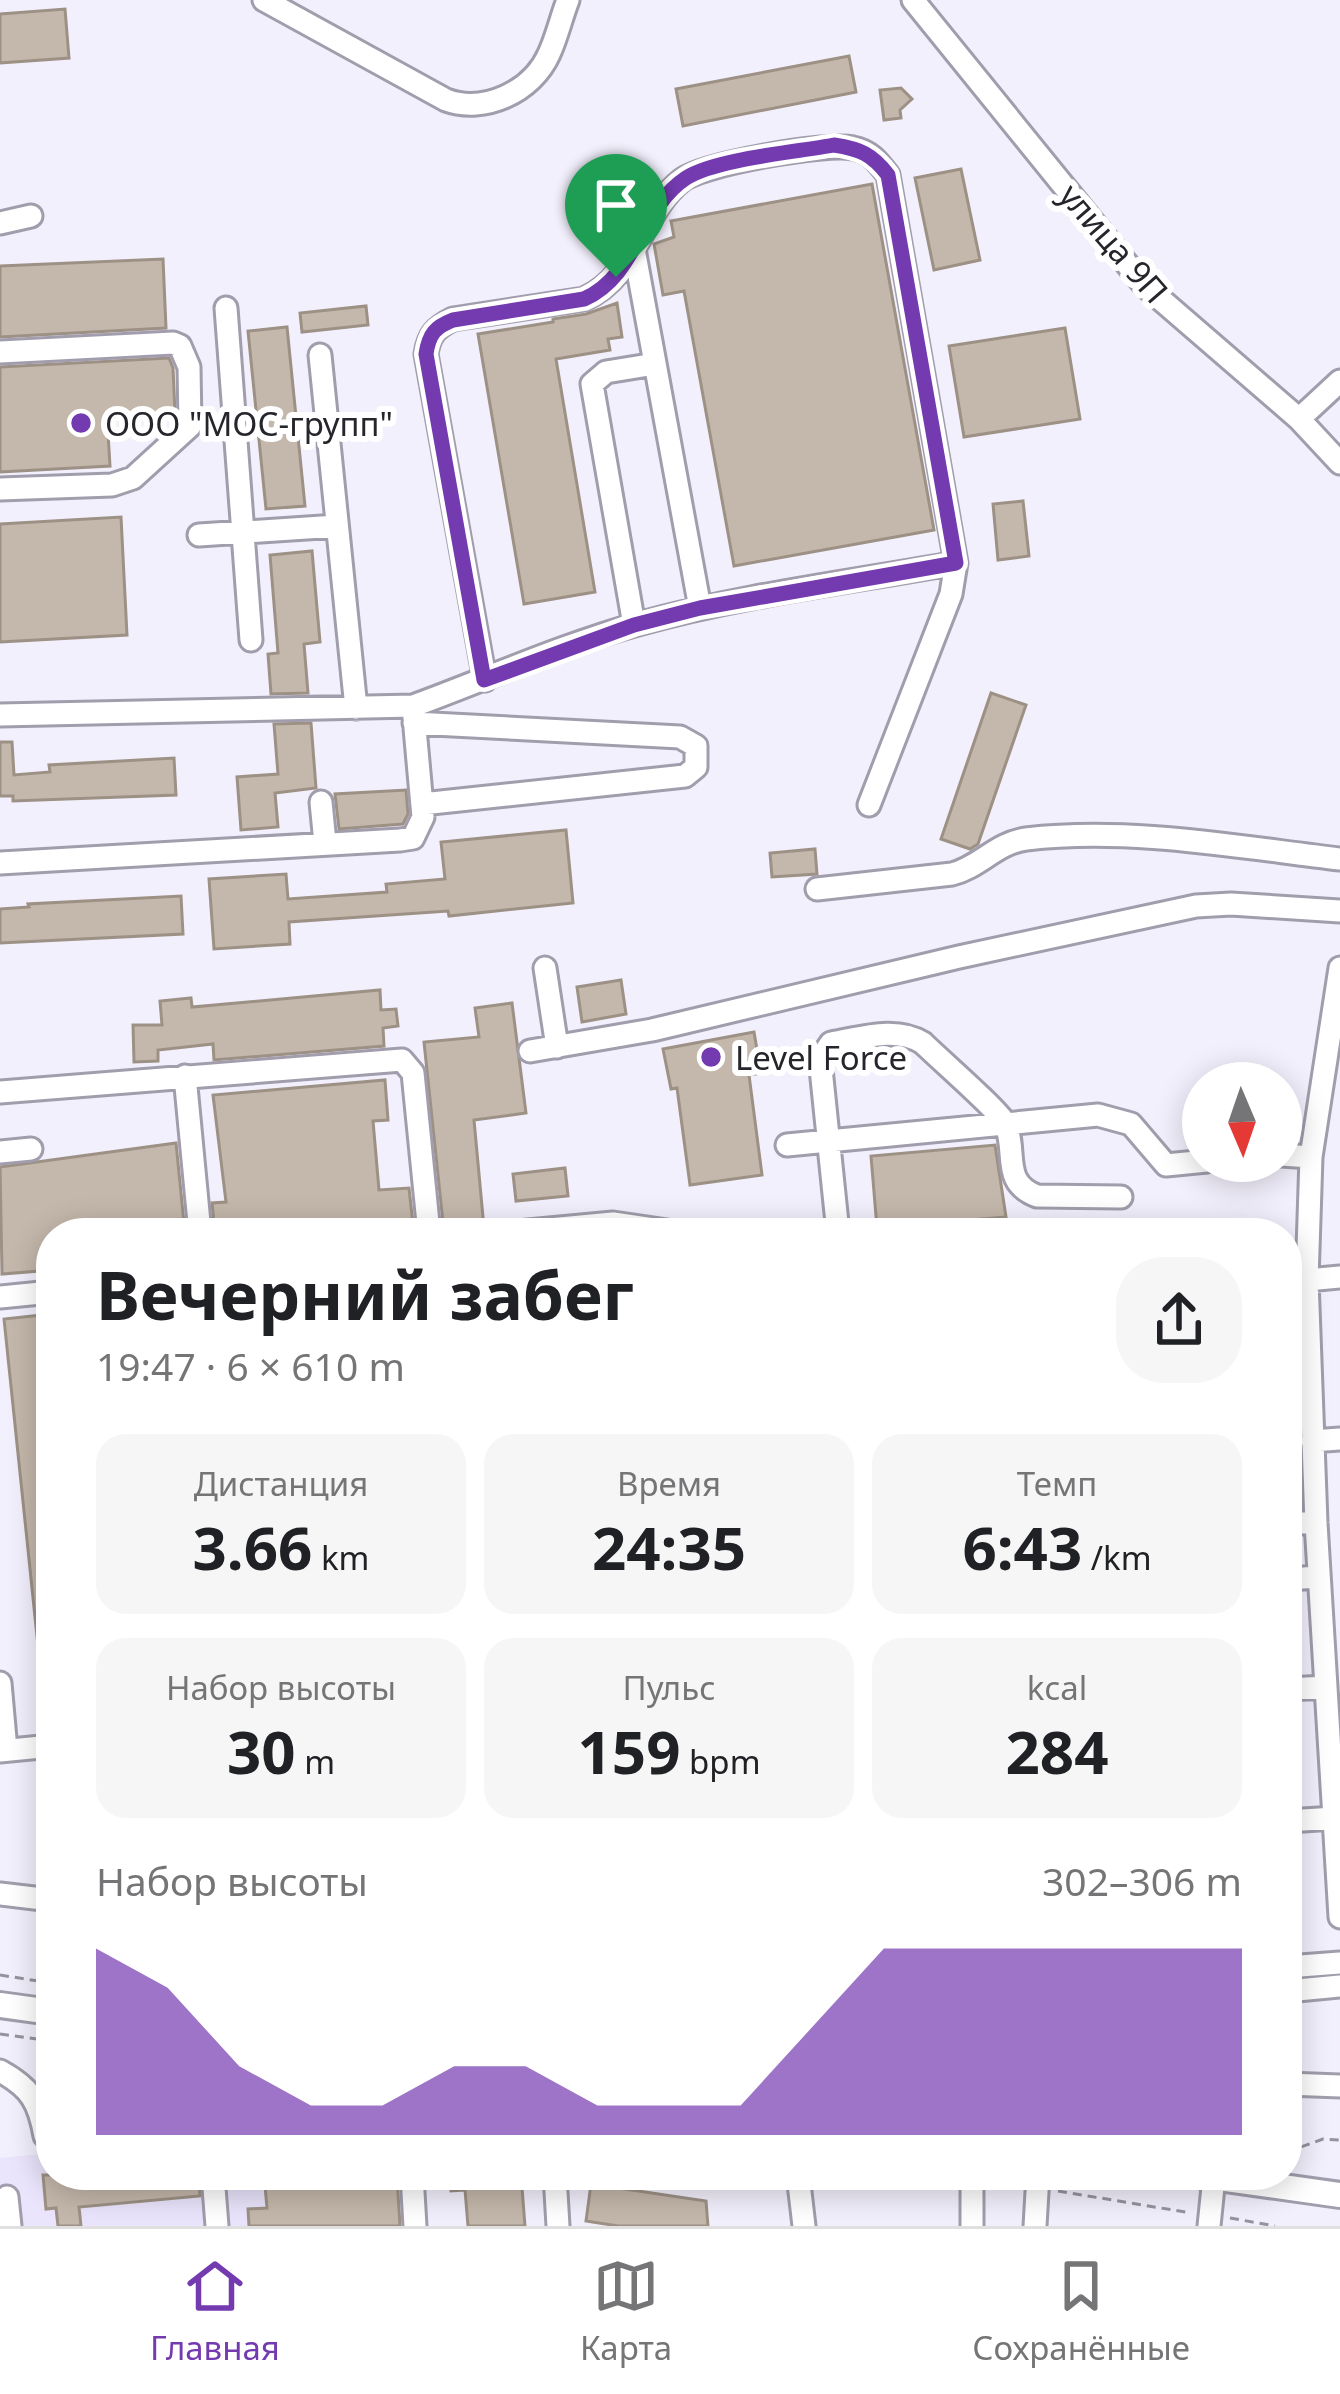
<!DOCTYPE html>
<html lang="ru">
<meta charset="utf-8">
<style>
:root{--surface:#fff;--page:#f6f6f6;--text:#202124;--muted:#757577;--line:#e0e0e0;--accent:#743ab0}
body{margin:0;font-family:"Noto Sans",sans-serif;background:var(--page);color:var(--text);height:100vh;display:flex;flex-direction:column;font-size:45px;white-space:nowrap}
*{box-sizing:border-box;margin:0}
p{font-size:39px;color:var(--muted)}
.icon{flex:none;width:66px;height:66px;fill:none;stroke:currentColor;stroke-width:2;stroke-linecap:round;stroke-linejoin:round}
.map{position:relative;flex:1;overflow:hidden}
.details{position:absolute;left:36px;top:1218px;width:1266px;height:972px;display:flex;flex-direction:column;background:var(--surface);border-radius:48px;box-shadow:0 6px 30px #0003}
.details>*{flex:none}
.needle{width:78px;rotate:178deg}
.controls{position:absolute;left:1182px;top:1062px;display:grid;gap:24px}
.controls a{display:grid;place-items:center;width:120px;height:120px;border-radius:50%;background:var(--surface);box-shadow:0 6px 30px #0003;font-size:60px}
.pin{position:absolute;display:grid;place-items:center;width:102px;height:102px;color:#fff;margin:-123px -51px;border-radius:50% 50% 50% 0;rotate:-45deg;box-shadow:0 0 12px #0007}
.pin .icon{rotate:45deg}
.round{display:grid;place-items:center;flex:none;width:126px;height:126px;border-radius:48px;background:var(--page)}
.summary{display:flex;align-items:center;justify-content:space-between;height:204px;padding:0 60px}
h1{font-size:66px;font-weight:700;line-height:90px}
.figures{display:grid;grid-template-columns:repeat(3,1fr);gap:18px;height:204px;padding:12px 60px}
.figures div{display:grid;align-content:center;border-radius:30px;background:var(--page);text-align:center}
.figures b{font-size:60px;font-weight:700}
.figures small{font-size:33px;font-weight:400}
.figures p{font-size:33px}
.chart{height:336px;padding:24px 60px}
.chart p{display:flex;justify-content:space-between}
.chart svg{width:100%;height:216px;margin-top:12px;fill:var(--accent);opacity:.7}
.dock{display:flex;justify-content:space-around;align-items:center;height:168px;border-top:3px solid var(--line);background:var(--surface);font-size:33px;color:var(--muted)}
.dock a{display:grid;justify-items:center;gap:6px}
.dock .active{color:var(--accent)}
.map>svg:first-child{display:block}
.built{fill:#eae4fc}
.building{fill:#c4b7ab;stroke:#9d9185;stroke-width:3}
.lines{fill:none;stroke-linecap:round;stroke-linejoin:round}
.minor-casing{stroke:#a19dac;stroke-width:27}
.major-casing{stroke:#a19dac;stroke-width:30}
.path{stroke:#95939d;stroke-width:3;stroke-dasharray:9 6;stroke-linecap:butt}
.minor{stroke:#fff;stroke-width:21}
.major{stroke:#fff;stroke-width:24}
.route-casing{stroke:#fff;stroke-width:24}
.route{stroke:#743ab0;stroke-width:15}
.poi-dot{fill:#743ab0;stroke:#fff;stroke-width:4.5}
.labels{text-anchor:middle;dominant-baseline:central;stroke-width:12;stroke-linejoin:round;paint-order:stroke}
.street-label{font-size:33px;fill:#26252b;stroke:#fff}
.poi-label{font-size:33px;fill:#26252b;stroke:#fff;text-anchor:start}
</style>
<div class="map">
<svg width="1340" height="2226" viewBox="0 0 1340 2226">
<rect width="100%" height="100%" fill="#f3f0fd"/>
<!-- built -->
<path class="built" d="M51 2153V2175H340L344 2226H0V2158Z"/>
<!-- building -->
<path class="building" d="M65 9 69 58 0 63V14Z
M849 56 856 92 683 126 676 89Z
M901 88 912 99 900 110 901 118 884 120 880 90Z
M961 169 980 260 934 270 915 178Z
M872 184 934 530 734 566 684 291 663 295 654 244 674 237 671 221Z
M163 259 166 328 0 337V266Z
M617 303 622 337 608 339 610 350 556 359 595 592 524 604 478 334 553 322V319L586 314Z
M366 306 368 325 302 332 300 313Z
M287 327 305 506 266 509 248 331Z
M1065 328 1080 419 964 437 949 346Z
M169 358 173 368 175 412 107 416 110 466 0 472V367Z
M1023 501 1029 556 998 560 993 504Z
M121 517 127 635 0 642V524Z
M312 551 320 642 304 644 308 693 271 694 268 654 278 653 270 555Z
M991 693 1026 705 978 844 970 849 941 839Z
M311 723 316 788 275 793 278 827 241 830 237 777 278 774 274 724Z
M0 742H12L14 775 50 772 49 765 174 758 176 795 13 801V796H0Z
M406 790 408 814 403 824 339 829 335 794Z
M566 830 573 903 449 916 448 911 289 922 290 944 214 949 209 879 286 874 288 899 387 892 386 884 445 879 441 842Z
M815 849 817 874 772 877 770 853Z
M181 896 183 934 0 943V909L29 907 28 904Z
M621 980 626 1014 582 1022 577 987Z
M380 990 381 1010 396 1009 398 1026 383 1028 384 1046 214 1060 213 1044 158 1050V1061L134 1062 133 1025H162L160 1001 191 998 192 1007Z
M512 1003 526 1113 474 1120 484 1228 444 1232 424 1042 479 1037 475 1008Z
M754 1032 761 1073 749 1075 762 1175 690 1185 677 1088 671 1089 663 1049Z
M385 1080 388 1120 373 1121 379 1190 409 1188 414 1233H215L212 1203 226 1202 213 1095Z
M176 1143 185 1233H51V1270L2 1274 0 1167Z
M995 1145 1006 1217 877 1228 871 1156Z
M565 1168 568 1196 516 1201 513 1174Z
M51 1314V1664L40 1665 4 1319Z
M43 2175H198L200 2196 79 2207 81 2226H58L56 2208 46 2209Z
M264 2175H340V2179L397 2176 400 2226H249L248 2209 267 2208Z
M450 2175H521L525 2226H468L465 2190 451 2191Z
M591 2184 706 2201 708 2226H618L586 2221Z"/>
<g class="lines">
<defs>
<path id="minor" d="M264 0 446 100C484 114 532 92 549 54 557 37 561 18 568 0
M913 0 1144 285 1299 419 1340 463
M0 223 31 216
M634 249 700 608
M226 308 251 640
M0 352 173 343 180 346 189 367 190 426 133 478 112 485 0 489
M320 355 356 708
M1299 419 1340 381
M199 535 337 526
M634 625 592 384 606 372 655 364
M413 706C487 679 562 645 638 624 742 595 850 582 956 563L888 175C878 162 870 151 853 148 827 142 703 164 682 180 640 213 636 277 584 299L453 319C435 328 429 335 426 354L485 680
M0 715 413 706 423 817 413 838 400 840 0 863
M414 723 680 737 696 746V767L685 776 422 804
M321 802 325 843
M869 805 951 594 956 563
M817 889 952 874C980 867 996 843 1026 839 1130 827 1237 847 1340 859
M545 968 557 1047
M1340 968 1311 1157 1307 1280 1316 1523 1340 1917
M530 1051 652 1030 959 957 1196 906 1231 904 1340 911
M185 1076 200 1233
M0 1092 402 1060 413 1073 429 1233
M787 1145 1098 1115 1131 1124 1166 1165 1207 1161
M0 1152 31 1149
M1281 1155 1311 1157
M837 1223 820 1059 831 1043C861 1038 896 1026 923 1043 938 1058 997 1109 1005 1123 1018 1151 1000 1182 1037 1196L1121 1197
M507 1233 613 1223 681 1233
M1307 1280 1340 1277
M0 1297 51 1292
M1312 1441 1340 1439
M1287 1523H1316
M1287 1579 1319 1577
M0 1683 6 1750
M1287 1689 1326 1687
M0 1751 51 1746
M1287 1821 1335 1818
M0 1894 51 1900
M1287 1967 1340 1963
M1287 1991 1340 1986
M0 2071C31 2088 39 2102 45 2136
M1287 2084 1340 2086
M213 2175 217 2226
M412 2175 415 2226
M555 2175 558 2226
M798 2175 804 2226
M7 2197 10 2226
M972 2226V2175
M1035 2226 1038 2175
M1209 2226 1214 2177"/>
<path id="major" d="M0 2005 51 2012
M1197 2175 1340 2195"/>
</defs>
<!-- minor casing -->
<use href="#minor" class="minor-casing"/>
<!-- major casing -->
<use href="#major" class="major-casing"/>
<!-- path -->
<path class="path" d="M0 1975 51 1983
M0 2034 51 2041
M1287 2152 1323 2139 1340 2140
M993 2181 1019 2185
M1058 2191 1191 2213
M1230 2218 1275 2226"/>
<!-- minor -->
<use href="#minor" class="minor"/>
<!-- major -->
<use href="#major" class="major"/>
</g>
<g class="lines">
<defs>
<path id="route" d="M834 145C860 149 872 154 888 175L956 563 700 608 634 625 484 680 426 354C429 334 435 327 453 320L584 299C637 276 640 208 686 178 715 159 797 152 834 145Z"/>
</defs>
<!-- route casing -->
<use href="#route" class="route-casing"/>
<!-- route -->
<use href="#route" class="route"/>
</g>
<!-- markers -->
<g class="poi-dot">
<circle cx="81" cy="423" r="12"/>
<circle cx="711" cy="1057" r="12"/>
</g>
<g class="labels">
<!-- street labels -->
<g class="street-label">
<text transform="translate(1114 243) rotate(49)">улица 9П</text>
</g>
<!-- poi labels -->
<g class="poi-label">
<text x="105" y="423">ООО "МОС-групп"</text>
<text x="735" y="1057">Level Force</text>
</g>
</g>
</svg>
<div class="controls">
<a><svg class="needle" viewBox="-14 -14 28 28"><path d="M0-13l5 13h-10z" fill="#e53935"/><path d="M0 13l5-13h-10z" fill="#757577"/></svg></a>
</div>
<div class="pin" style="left:616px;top:277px;background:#1e9e55"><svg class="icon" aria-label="arrive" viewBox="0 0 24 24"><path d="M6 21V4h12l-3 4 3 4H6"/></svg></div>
<section class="details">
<div class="summary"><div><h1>Вечерний забег</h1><p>19:47 · 6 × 610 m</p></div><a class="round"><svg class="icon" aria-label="share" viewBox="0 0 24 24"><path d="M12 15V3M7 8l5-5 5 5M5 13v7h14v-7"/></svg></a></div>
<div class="figures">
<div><p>Дистанция</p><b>3.66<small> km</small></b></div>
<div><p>Время</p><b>24:35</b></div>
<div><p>Темп</p><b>6:43<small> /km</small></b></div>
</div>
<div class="figures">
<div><p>Набор высоты</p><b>30<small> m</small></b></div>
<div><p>Пульс</p><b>159<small> bpm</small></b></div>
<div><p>kcal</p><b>284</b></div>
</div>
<div class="chart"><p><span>Набор высоты</span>302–306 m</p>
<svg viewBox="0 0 160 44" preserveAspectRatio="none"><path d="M0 44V6L10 14L20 30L30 38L40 38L50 30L60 30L70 38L80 38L90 38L100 22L110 6L120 6L130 6L140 6L150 6L160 6V44z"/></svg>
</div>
</section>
</div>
<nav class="dock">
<a class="active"><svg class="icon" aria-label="home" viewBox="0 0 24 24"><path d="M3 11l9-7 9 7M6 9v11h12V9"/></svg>Главная</a>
<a><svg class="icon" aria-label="map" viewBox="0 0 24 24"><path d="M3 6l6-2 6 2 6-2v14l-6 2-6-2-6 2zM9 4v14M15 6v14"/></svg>Карта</a>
<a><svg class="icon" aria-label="saved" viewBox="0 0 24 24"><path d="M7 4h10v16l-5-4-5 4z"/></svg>Сохранённые</a>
</nav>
